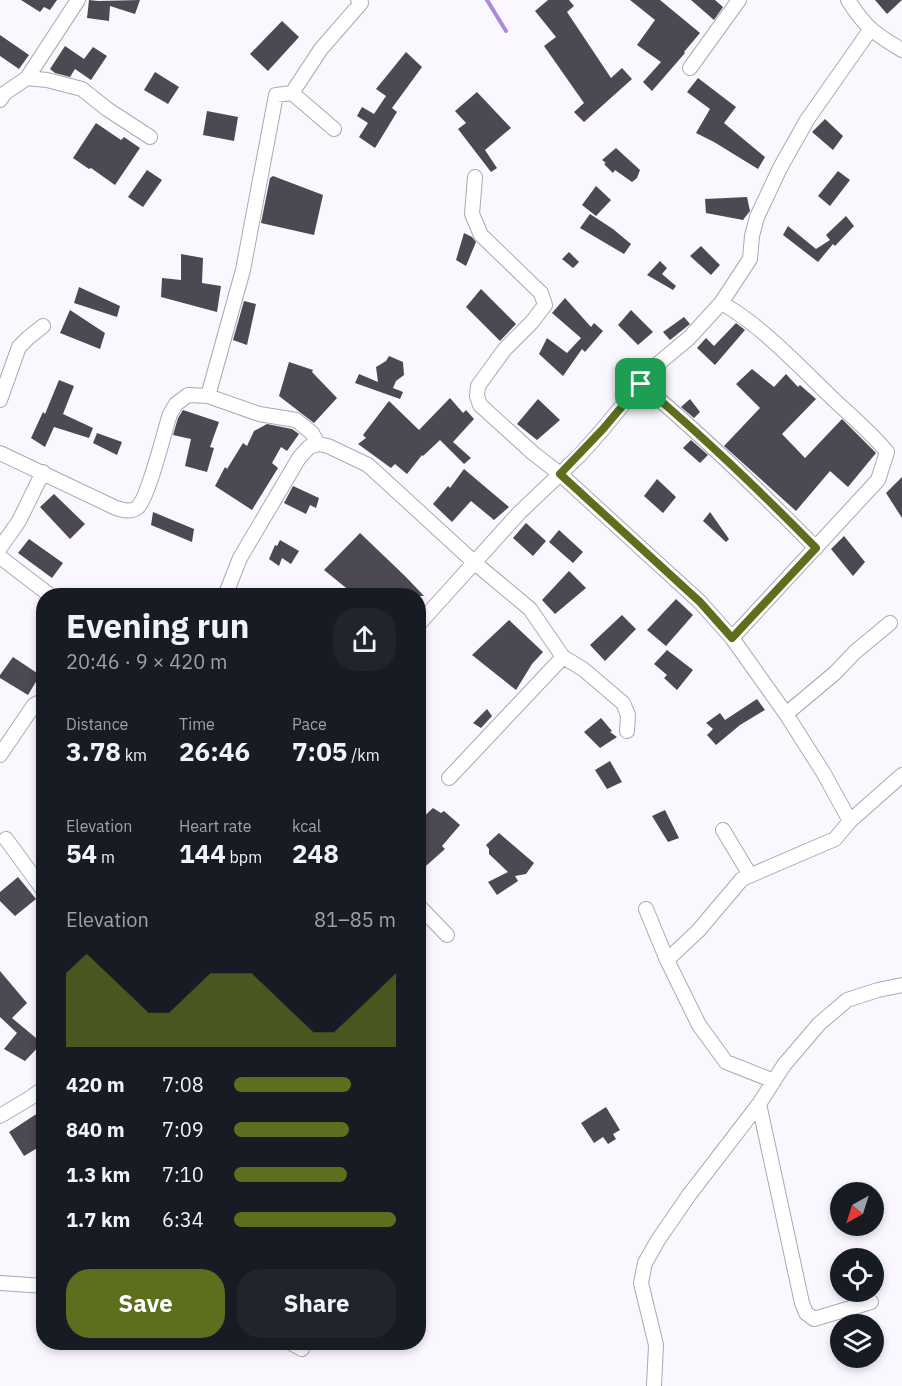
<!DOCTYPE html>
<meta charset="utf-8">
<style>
:root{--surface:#171b24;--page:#20242c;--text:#f1f3f6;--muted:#9ea1a6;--accent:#5d6f1d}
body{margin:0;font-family:"IBM Plex Sans",sans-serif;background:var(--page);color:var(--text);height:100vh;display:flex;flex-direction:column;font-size:22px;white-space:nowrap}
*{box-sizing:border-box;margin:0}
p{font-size:20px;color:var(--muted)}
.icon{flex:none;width:33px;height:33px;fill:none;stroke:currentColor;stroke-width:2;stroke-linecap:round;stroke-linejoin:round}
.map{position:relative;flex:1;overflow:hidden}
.drawer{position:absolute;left:36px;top:588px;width:390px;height:762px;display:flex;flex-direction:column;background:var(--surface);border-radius:24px;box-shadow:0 3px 9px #0003}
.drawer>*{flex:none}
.needle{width:39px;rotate:219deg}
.tools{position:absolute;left:830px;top:1182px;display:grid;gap:12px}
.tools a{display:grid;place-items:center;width:54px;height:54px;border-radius:50%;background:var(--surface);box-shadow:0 3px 9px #0003;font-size:30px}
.pin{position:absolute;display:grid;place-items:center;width:51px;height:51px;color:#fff;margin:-26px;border-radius:12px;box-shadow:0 3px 9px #0006}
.round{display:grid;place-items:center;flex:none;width:63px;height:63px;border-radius:24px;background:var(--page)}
.head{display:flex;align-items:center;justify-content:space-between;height:102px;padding:0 30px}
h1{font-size:33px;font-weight:700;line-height:45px}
.figures{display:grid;grid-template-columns:repeat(3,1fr);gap:9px;height:102px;padding:6px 30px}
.figures div{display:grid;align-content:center}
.figures b{font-size:26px;font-weight:700}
.figures small{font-size:16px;font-weight:400}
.figures p{font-size:16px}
.chart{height:168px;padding:12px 30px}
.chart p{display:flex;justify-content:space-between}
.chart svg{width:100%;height:108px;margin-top:6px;fill:var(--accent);opacity:.7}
.action{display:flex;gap:12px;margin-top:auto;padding:12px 30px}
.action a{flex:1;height:69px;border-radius:24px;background:var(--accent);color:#fff;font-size:24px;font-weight:700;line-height:69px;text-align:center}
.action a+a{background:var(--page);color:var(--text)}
ul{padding:0 30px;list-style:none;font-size:20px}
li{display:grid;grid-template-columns:96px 72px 1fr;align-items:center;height:45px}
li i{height:15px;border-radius:8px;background:var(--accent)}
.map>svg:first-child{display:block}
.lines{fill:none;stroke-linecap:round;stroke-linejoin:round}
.stream{stroke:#aa8adc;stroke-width:4}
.building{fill:#4d4953}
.minor-casing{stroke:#aca8b3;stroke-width:16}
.minor{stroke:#fff;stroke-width:14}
.route-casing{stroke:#fff;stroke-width:12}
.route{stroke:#5d6f1d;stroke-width:8}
</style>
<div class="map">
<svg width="902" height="1386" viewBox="0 0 902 1386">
<rect width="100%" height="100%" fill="#faf7ff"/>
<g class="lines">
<!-- stream -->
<path class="stream" d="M487 0 506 31"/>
</g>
<!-- building -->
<path class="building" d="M21 0H57L50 10 44 7 40 12Z
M89 0 98 1 140 0 135 14 110 6 109 21 87 18Z
M548 0H569L574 6 567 12 611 78 622 68 632 79 584 122 574 112 584 103 544 46 556 37 535 11Z
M630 0H660L700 33 684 52 685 53 652 91 643 82 661 62 637 45 655 20Z
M691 0H715L723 7 714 20Z
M875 0H902L887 14Z
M282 21 299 37 268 71 250 54Z
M0 35 29 55 19 69 0 56Z
M65 46 84 59 93 47 107 56 91 80 75 69 70 77 55 73 50 69Z
M406 52 422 67 392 108 397 112 375 148 359 137 368 123 357 116 362 107 374 114 386 96 376 89Z
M155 72 179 87 168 104 144 90Z
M698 78 736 107 724 123 765 157 758 169 714 142 696 133 710 109 687 92Z
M477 92 511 128 485 150 497 168 491 172 458 129 466 123 455 111Z
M207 111 238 117 234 141 203 135Z
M825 119 843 136 833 150 812 132Z
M96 123 121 140 124 137 140 148 115 185 91 168 89 169 73 158Z
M616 148 640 170 637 178 632 182 615 170 613 173 604 164 606 163 602 160Z
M147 170 162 180 143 207 128 197Z
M838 171 850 180 830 206 818 196Z
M273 176 323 195 314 235 261 223 270 178Z
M596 186 611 200 596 216 582 205Z
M747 197 750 211 743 220 706 213 705 199Z
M590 214 613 229 631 244 624 254 580 228Z
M846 216 854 226 835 246 833 244 818 262 783 235 788 226 816 249 830 240 826 235Z
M464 233 472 237 476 242 466 266 456 260Z
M701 246 720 265 711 275 690 256Z
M569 252 579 262 573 268 562 259Z
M181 254 203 258 202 283 221 286 217 312 161 297 162 278 181 280Z
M660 261 667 268 662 274 676 286 673 290 647 275Z
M79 287 120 306 117 317 74 303Z
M481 289 516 324 500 341 466 307Z
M565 298 591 327 594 323 603 331 585 352 582 349 563 376 539 354 547 338 567 353 581 338 552 313Z
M244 301 256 304 247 345 233 340Z
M70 310 105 333 100 349 60 333Z
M631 310 653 332 638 345 618 325Z
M684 317 690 324 670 340 663 332Z
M736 323 745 330 715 365 697 348 706 338 714 346Z
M389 356 403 362 404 375 396 381 393 388 403 392 400 399 355 383 359 374 378 382 376 367 386 361Z
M289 362 313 370 312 372 337 398 314 423 279 396Z
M752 369 774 387 786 374 798 387 800 385 816 399 782 434 805 458 842 419 876 453 848 487 830 471 796 511 724 446 760 408 736 384Z
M59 380 74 386 63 414 93 428 89 438 54 427 45 447 31 438 43 412 45 414Z
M450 398 463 413 466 410 474 419 453 442 471 458 464 464 440 440 423 456 422 455 407 474 395 464 391 468 358 444 366 438 363 435 389 401 419 430Z
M538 399 560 420 537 440 517 424Z
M690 399 700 412 694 418 681 407Z
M183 410 219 422 210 447 214 448 207 472 185 466 191 439 173 435 178 418Z
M267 424 292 429 299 434 287 451 281 447 272 463 278 468 252 510 215 486 225 467 227 469 243 443 247 446 254 431Z
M97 433 122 442 117 455 93 443Z
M691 440 708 455 700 463 683 448Z
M464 469 509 507 494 520 471 501 452 522 433 504 448 486 450 488Z
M902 477V518L886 493Z
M657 479 676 497 663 513 644 496Z
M293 486 319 498 316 508 310 505 306 514 284 503Z
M54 494 85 524 70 539 40 507Z
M153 512 194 529 192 542 151 525Z
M710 512 729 539 726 542 703 521Z
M526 523 546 541 533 556 513 538Z
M559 530 583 552 573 563 549 542Z
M360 533 406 577 424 596H356L324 570Z
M844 536 865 562 853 576 831 549Z
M29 539 63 563 52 578 18 553Z
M280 540 299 551 291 564 282 558 279 566 269 559 275 545 277 546Z
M569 571 586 588 555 614 542 600Z
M676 599 693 615 666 646 647 630Z
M622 615 636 629 605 661 590 645Z
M509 620 543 652 532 664 516 690 472 655Z
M667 650 693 670 677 690 664 678 667 675 654 664Z
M13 657 40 675 28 695 0 678V675Z
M757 699 765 710 740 725 716 745 707 735 713 729 706 723 720 713 725 720Z
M487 709 492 716 481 728 473 723Z
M601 718 612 731 610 732 617 737 600 748 584 732Z
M610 761 622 782 607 789 595 770Z
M433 808 441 813 444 811 460 825 442 846 445 849 418 873V822Z
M665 810 679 838 668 842 652 816Z
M499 833 534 863 526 874 515 876 518 881 497 895 488 882 508 872 489 854V849L486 845Z
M18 877 36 899 15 916 0 901V892Z
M0 971 27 1003 12 1018 42 1043 25 1061 4 1049 17 1033 0 1017Z
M606 1107 620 1130 613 1134 616 1139 608 1144 603 1137 594 1143 581 1123Z
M44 1109V1144L24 1156 9 1132Z"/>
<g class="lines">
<defs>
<path id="minor" d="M848 0C865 27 875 34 902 50
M690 68 739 0
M27 78 47 80 82 89 107 109 150 137
M292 93 334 129
M0 100 5 93 27 78 78 0
M475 177 472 214 481 235 541 293 545 305 532 322 505 349 478 386 477 396 480 405 533 453 560 474 700 602 732 638 786 714 823 772 850 821
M721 303C756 321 798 365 827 393 847 413 869 430 887 452L878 480 732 638
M641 384C703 436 760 491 816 548
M208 396 243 270 276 95 292 93 321 49 361 3 358 0
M0 400 19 347 28 338 43 326
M0 453 116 508C123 510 131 513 138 507 149 496 164 432 170 414L176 404 188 395 208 396 259 414 296 420 312 433 318 444
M0 548 19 521 43 472
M0 557 51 596
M225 596 240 558 299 458 309 447 318 444 328 446 368 465 475 563 530 609 563 657 583 669 623 703 628 715 627 731
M418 625 519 513 580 455 603 429 653 368 689 338 721 303 750 259 752 236 757 217 780 168 807 120 870 30
M786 714 835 673 855 652 890 623
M0 755 34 705 44 700
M449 778 563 657
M723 830 750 875
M6 839 44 891
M418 905 447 935
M646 909 667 960 699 1025 726 1062 774 1081
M667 960 698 931 742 879 835 839 850 821 902 775
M759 1104 802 1303 806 1313 814 1319 871 1302
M0 1116 30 1098 44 1088
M0 1283 44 1286
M289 1342 302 1349
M654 1386 656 1345 641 1283 645 1263 658 1240 689 1195 759 1104 784 1065 819 1024 847 1000 878 990 902 985"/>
</defs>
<!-- minor casing -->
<use href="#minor" class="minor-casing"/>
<!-- minor -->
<use href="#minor" class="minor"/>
</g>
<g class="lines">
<defs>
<path id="route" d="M641 384C703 436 760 491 816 548L732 638 700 602 560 474 603 429Z"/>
</defs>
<!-- route casing -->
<use href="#route" class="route-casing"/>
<!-- route -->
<use href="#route" class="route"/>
</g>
</svg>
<div class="tools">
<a><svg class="needle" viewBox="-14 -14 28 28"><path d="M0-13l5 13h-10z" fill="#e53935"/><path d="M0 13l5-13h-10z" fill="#9ea1a6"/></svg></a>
<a><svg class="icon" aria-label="locate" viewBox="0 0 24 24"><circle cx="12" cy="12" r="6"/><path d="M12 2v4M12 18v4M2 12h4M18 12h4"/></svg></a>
<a><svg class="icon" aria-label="layers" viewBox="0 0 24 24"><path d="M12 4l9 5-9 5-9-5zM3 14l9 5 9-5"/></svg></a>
</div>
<div class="pin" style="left:641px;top:384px;background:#1e9e55"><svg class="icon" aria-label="arrive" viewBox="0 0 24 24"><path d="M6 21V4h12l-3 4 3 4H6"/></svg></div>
<section class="drawer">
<div class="head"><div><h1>Evening run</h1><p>20:46 · 9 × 420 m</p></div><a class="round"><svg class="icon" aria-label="share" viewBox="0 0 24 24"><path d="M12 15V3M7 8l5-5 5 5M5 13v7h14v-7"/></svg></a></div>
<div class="figures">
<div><p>Distance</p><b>3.78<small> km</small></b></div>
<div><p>Time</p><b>26:46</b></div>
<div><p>Pace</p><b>7:05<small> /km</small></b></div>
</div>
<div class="figures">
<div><p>Elevation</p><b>54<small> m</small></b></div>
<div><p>Heart rate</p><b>144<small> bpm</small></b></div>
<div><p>kcal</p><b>248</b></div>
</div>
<div class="chart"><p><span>Elevation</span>81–85 m</p>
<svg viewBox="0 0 160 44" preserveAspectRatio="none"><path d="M0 44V14L10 6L20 14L30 22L40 30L50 30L60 22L70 14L80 14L90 14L100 22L110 30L120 38L130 38L140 30L150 22L160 14V44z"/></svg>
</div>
<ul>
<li><b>420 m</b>7:08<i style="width:72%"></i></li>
<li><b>840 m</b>7:09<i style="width:71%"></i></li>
<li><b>1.3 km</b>7:10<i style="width:70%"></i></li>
<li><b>1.7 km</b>6:34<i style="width:100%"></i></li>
</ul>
<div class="action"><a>Save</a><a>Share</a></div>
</section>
</div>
